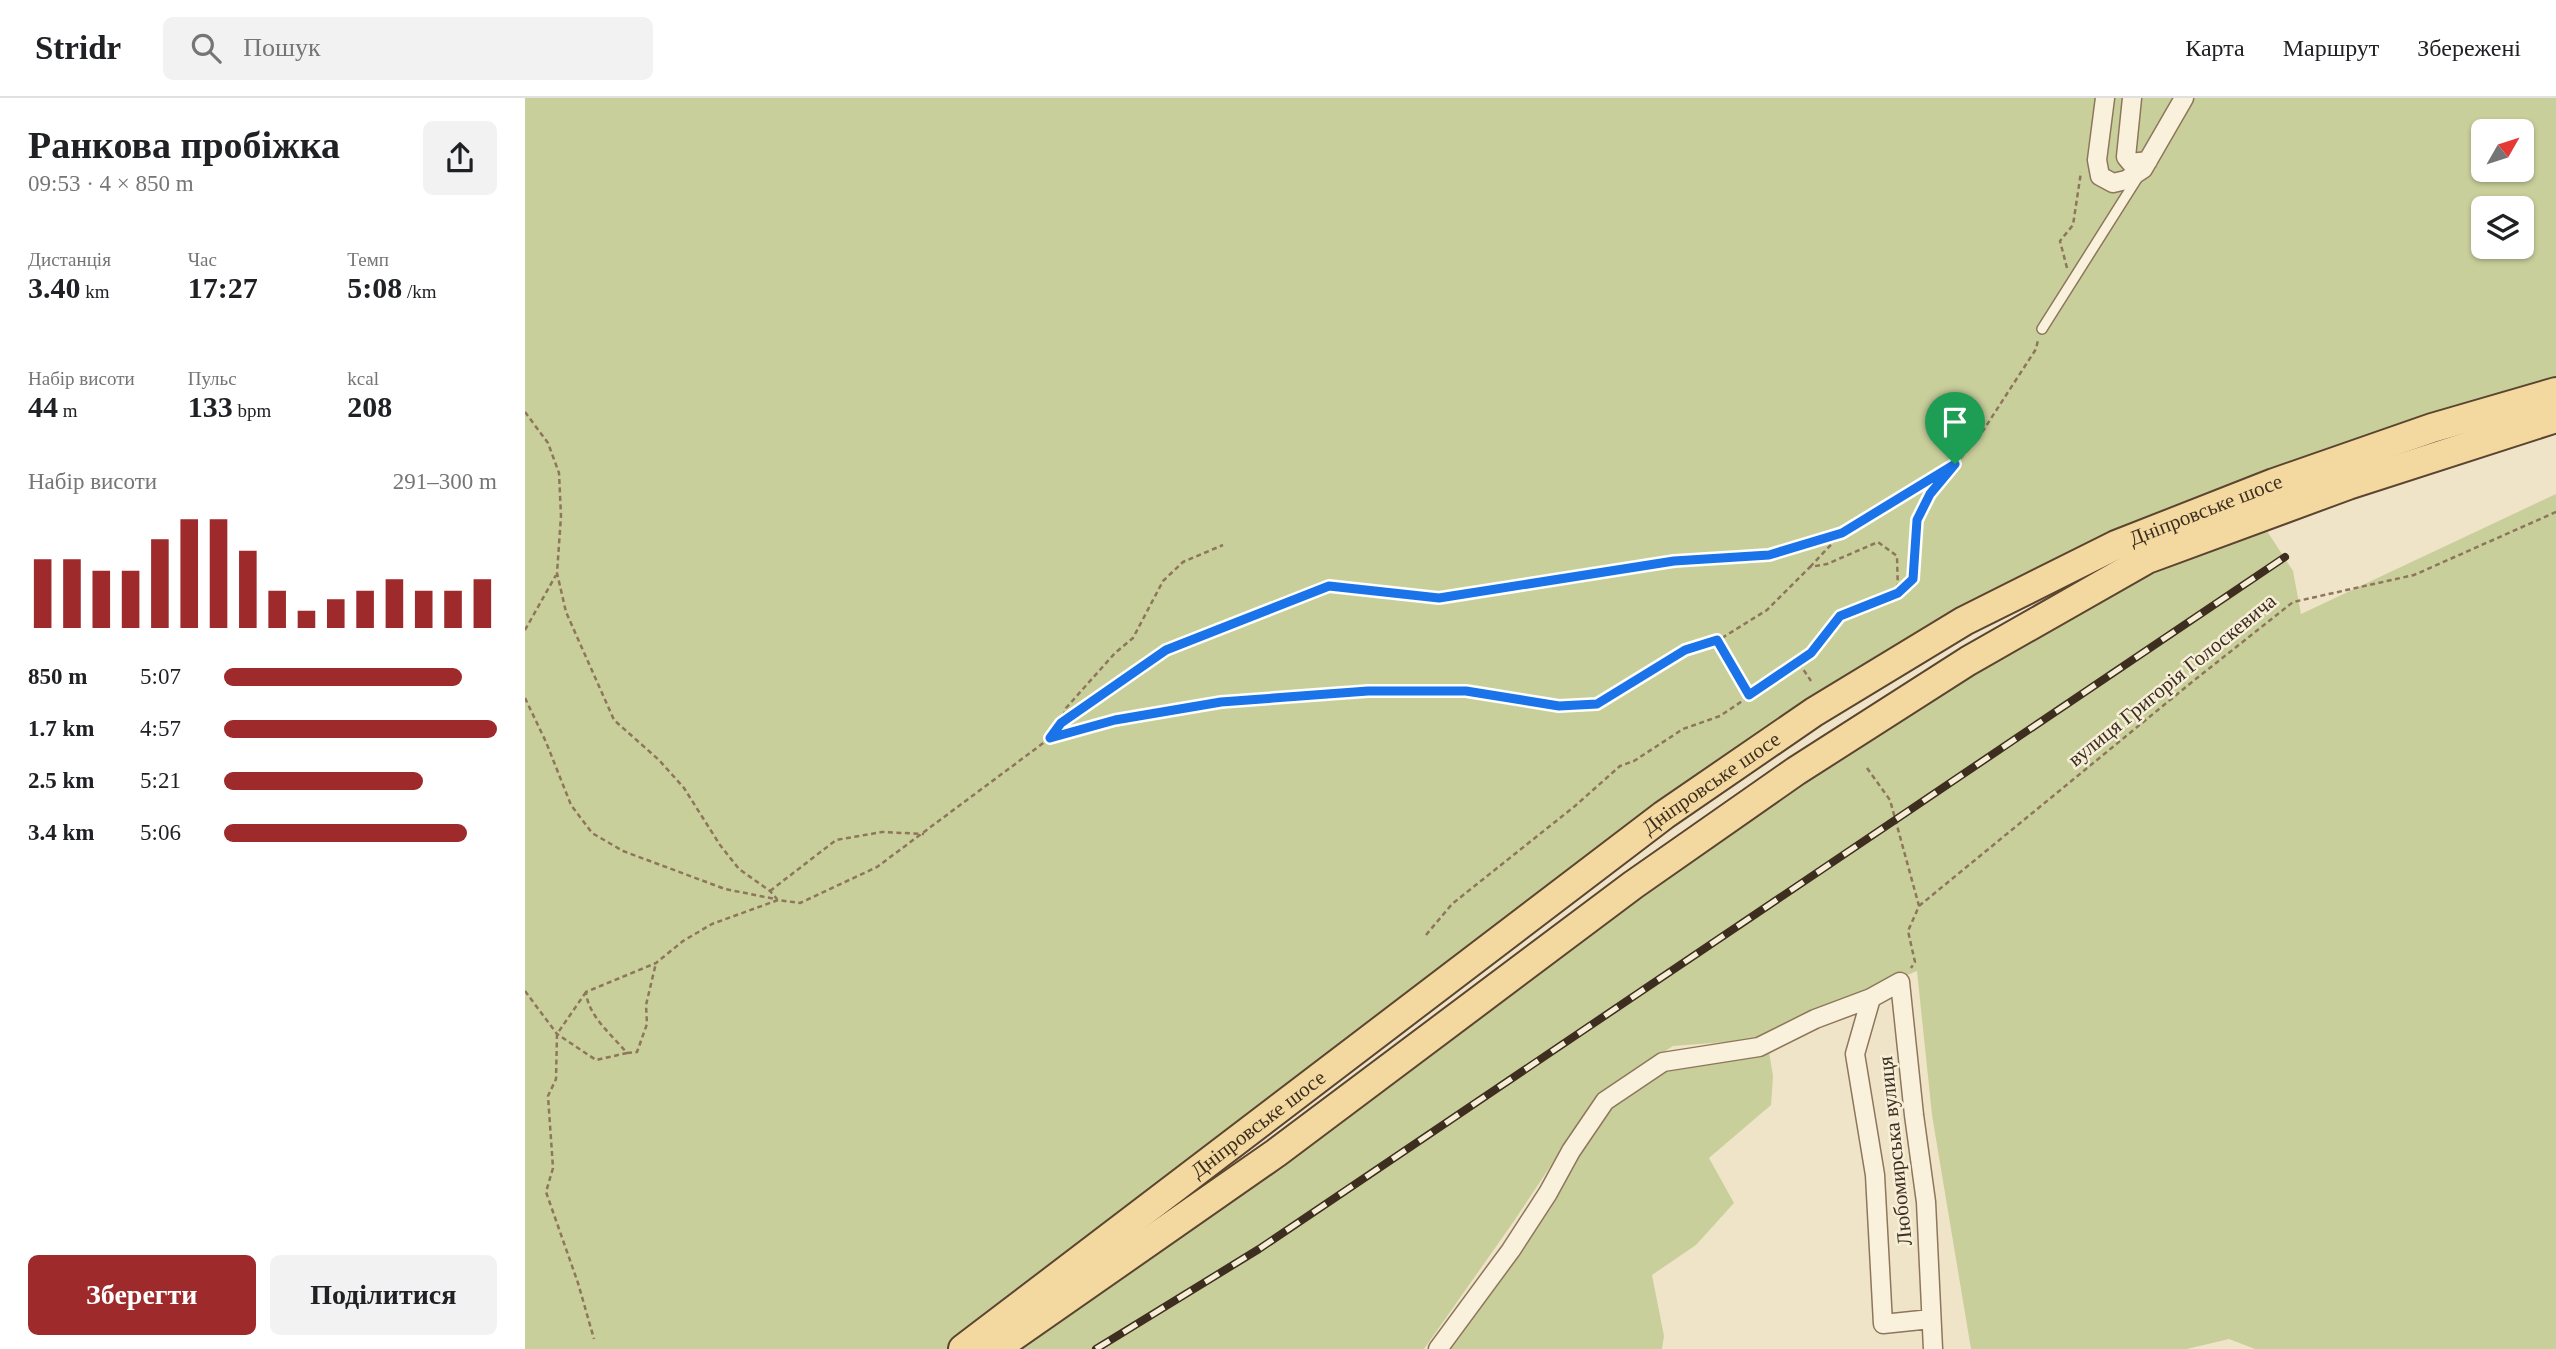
<!DOCTYPE html>
<html lang="uk">
<meta charset="utf-8">
<style>
:root{--surface:#fff;--page:#f2f2f2;--text:#202124;--muted:#757577;--line:#e0e0e0;--accent:#9e2a2b}
body{margin:0;font-family:Georgia,serif;background:var(--page);color:var(--text);height:100vh;display:flex;flex-direction:column;font-size:26px;white-space:nowrap}
*{box-sizing:border-box;margin:0}
p{font-size:23px;color:var(--muted)}
.icon{flex:none;width:38px;height:38px;fill:none;stroke:currentColor;stroke-width:2;stroke-linecap:round;stroke-linejoin:round}
.map{position:relative;flex:1;overflow:hidden}
.drawer{display:flex;flex-direction:column;background:var(--surface);width:525px}
.drawer>*{flex:none}
.needle{width:46px;rotate:51deg}
.tools{position:absolute;left:1946px;top:21px;display:grid;gap:14px}
.tools a{display:grid;place-items:center;width:63px;height:63px;border-radius:10px;background:var(--surface);box-shadow:0 2px 5px #0004;font-size:35px}
.pin{position:absolute;display:grid;place-items:center;width:60px;height:60px;color:#fff;margin:-72px -30px;border-radius:50% 50% 50% 0;rotate:-45deg;box-shadow:0 0 7px #0007}
.pin .icon{rotate:45deg}
.round{display:grid;place-items:center;flex:none;width:74px;height:74px;border-radius:10px;background:var(--page)}
.summary{display:flex;align-items:center;justify-content:space-between;height:119px;padding:0 28px}
h1{font-size:38px;font-weight:600;line-height:52px}
.metrics{display:grid;grid-template-columns:repeat(3,1fr);gap:10px;height:119px;padding:7px 28px}
.metrics div{display:grid;align-content:center}
.metrics b{font-size:30px;font-weight:600}
.metrics small{font-size:19px;font-weight:400}
.metrics p{font-size:19px}
.chart{height:196px;padding:14px 28px}
.chart p{display:flex;justify-content:space-between}
.chart svg{width:100%;height:126px;margin-top:7px;stroke:var(--accent);stroke-width:6}
.button{display:flex;gap:14px;margin-top:auto;padding:14px 28px}
.button a{flex:1;height:80px;border-radius:10px;background:var(--accent);color:#fff;font-size:28px;font-weight:600;line-height:80px;text-align:center}
.button a+a{background:var(--page);color:var(--text)}
ul{padding:0 28px;list-style:none;font-size:23px}
li{display:grid;grid-template-columns:112px 84px 1fr;align-items:center;height:52px}
li i{height:18px;border-radius:9px;background:var(--accent)}
header{display:flex;align-items:center;gap:42px;box-sizing:border-box;height:98px;padding:0 35px;background:var(--surface);border-bottom:2px solid var(--line)}
header strong{font-size:33px}
nav{display:flex;gap:38px;margin-inline-start:auto;font-size:24px}
.search{width:490px;height:63px;background:var(--page);display:flex;align-items:center;gap:18px;box-sizing:border-box;padding:0 24px;border-radius:10px;color:var(--muted);font-size:26px}
main{display:flex;flex:1;min-height:0}
.map>svg:first-child{display:block}
.green{fill:#c9cf9b;fill-rule:evenodd}
.lines{fill:none;stroke-linecap:round;stroke-linejoin:round}
.service-casing{stroke:#8d765c;stroke-width:12}
.minor-casing{stroke:#8d765c;stroke-width:21}
.primary-casing{stroke:#5b4430;stroke-width:32}
.path{stroke:#8d765c;stroke-width:2.5;stroke-dasharray:5 3.5;stroke-linecap:butt}
.service{stroke:#faf1dc;stroke-width:9}
.minor{stroke:#faf1dc;stroke-width:18}
.primary{stroke:#f3d9a0;stroke-width:28}
.rail-casing{stroke:#3d2e20;stroke-width:8}
.rail{stroke:#f7eed8;stroke-width:5;stroke-dasharray:16;stroke-linecap:butt}
.route-casing{stroke:#fff;stroke-width:14}
.route{stroke:#1a73e8;stroke-width:9}
.labels{text-anchor:middle;dominant-baseline:central;stroke-width:5;stroke-linejoin:round;paint-order:stroke}
.street-label{font-size:21px;fill:#3d2e20;stroke:#f7eed8}
</style>
<header>
<strong>Stridr</strong>
<div class="search"><svg class="icon" aria-label="search" viewBox="0 0 24 24"><circle cx="10" cy="10" r="6"/><path d="M15 15l6 6"/></svg>Пошук</div>
<nav><a>Карта</a><a>Маршрут</a><a>Збережені</a></nav>
</header>
<main>
<section class="drawer">
<div class="summary"><div><h1>Ранкова пробіжка</h1><p>09:53 · 4 × 850 m</p></div><a class="round"><svg class="icon" aria-label="share" viewBox="0 0 24 24"><path d="M12 15V3M7 8l5-5 5 5M5 13v7h14v-7"/></svg></a></div>
<div class="metrics">
<div><p>Дистанція</p><b>3.40<small> km</small></b></div>
<div><p>Час</p><b>17:27</b></div>
<div><p>Темп</p><b>5:08<small> /km</small></b></div>
</div>
<div class="metrics">
<div><p>Набір висоти</p><b>44<small> m</small></b></div>
<div><p>Пульс</p><b>133<small> bpm</small></b></div>
<div><p>kcal</p><b>208</b></div>
</div>
<div class="chart"><p><span>Набір висоти</span>291–300 m</p>
<svg viewBox="0 0 160 44" preserveAspectRatio="none"><path d="M5 44V20M15 44V20M25 44V24M35 44V24M45 44V13M55 44V6M65 44V6M75 44V17M85 44V31M95 44V38M105 44V34M115 44V31M125 44V27M135 44V31M145 44V31M155 44V27"/></svg>
</div>
<ul>
<li><b>850 m</b>5:07<i style="width:87%"></i></li>
<li><b>1.7 km</b>4:57<i style="width:100%"></i></li>
<li><b>2.5 km</b>5:21<i style="width:73%"></i></li>
<li><b>3.4 km</b>5:06<i style="width:89%"></i></li>
</ul>
<div class="button"><a>Зберегти</a><a>Поділитися</a></div>
</section>
<div class="map">
<svg width="2031" height="1251" viewBox="0 0 2031 1251">
<rect width="100%" height="100%" fill="#f0e4c8"/>
<!-- green -->
<path class="green" d="M0 0H2031V294L1591 447 1289 614 437 1251H0ZM1958 33H1997V72H1958ZM1958 110H1997V149H1958Z
M2031 396V1251H1730L1704 1241 1662 1251H1446L1407 1017 1392 873 1228 942 1148 948 1074 995 989 1123 899 1251H495L860 989 1145 775 1445 571 1609 484 1740 430 1768 473 1776 516Z
M1244 954 1248 978 1246 1007 1184 1060 1209 1105 1171 1147 1127 1177 1139 1238 1137 1251H919L1083 1010 1139 973Z"/>
<g class="lines">
<defs>
<path id="service" d="M1517 231 1613 79"/>
<path id="minor" d="M1580 0 1572 62 1575 78 1588 85 1601 82 1618 71 1659 0
M1607 0 1601 59 1606 65 1623 63
M1346 900 1330 956 1350 1077 1358 1226 1406 1221
M913 1251 986 1152 1023 1095 1046 1053 1080 1003 1138 964 1234 949 1290 921 1346 900 1375 884 1389 1017 1401 1104 1408 1251"/>
<g id="primary">
<path id="s1" d="M438 1251 1139 717 1289 614 1439 523 1591 447 1749 385 1907 330 2031 294"/>
<path d="M470 1251 751 1055 1108 787 1271 673 1443 563 1622 461 1823 387 2031 320"/>
</g>
</defs>
<!-- service casing -->
<use href="#service" class="service-casing"/>
<!-- minor casing -->
<use href="#minor" class="minor-casing"/>
<!-- primary casing -->
<use href="#primary" class="primary-casing"/>
<!-- path -->
<path class="path" d="M1542 170 1535 143 1548 127 1556 74
M0 314 23 345 34 375 36 418 32 475 41 514 89 622 134 662 159 690 195 747 214 771 245 793 252 801
M1285 469 1317 435 1430 366 1452 342 1511 251 1513 242
M1374 494 1389 481 1392 422 1405 396 1427 368
M0 532 31 477
M1274 565 1286 583
M0 600 21 644 46 707 67 735 98 753 200 791 250 801
M536 625 641 552 804 488 914 500 1149 463 1244 457 1317 435
M525 640 536 625 541 610 590 555 608 540 638 483 658 464 698 447
M1342 670 1365 702 1394 808 1383 833 1390 864 1386 870
M245 793 311 742 357 734 399 736
M1394 808 1667 584 1768 504 1889 477 2031 414
M901 837 927 806 1050 708 1095 668 1109 663 1158 631 1195 618 1274 565 1286 555 1315 518 1373 495 1372 458 1353 444 1302 466 1285 469 1242 512 1192 543
M0 893 32 936 71 962 102 955C87 937 63 918 61 894L131 865 158 843 187 826 253 802 275 805 352 769 525 640 590 622 696 604 843 593H941L1034 608 1072 606 1160 552 1192 543 1224 597
M61 894 32 936 31 981 23 998 28 1070 21 1094 53 1185 69 1241
M102 955 112 954 122 926 121 907 131 865"/>
<!-- service -->
<use href="#service" class="service"/>
<!-- minor -->
<use href="#minor" class="minor"/>
<!-- primary -->
<use href="#primary" class="primary"/>
<defs>
<path id="rail" d="M571 1251 734 1151 1760 459"/>
</defs>
<!-- rail casing -->
<use href="#rail" class="rail-casing"/>
<!-- rail -->
<use href="#rail" class="rail"/>
</g>
<g class="lines">
<defs>
<path id="route" d="M1430 366 1405 396 1392 422 1388 481 1373 495 1315 518 1286 555 1224 597 1192 542 1160 552 1072 606 1034 608 941 593H843L696 604 590 622 525 640 536 625 641 552 804 488 914 500 1149 463 1244 457 1317 435Z"/>
</defs>
<!-- route casing -->
<use href="#route" class="route-casing"/>
<!-- route -->
<use href="#route" class="route"/>
</g>
<g class="labels">
<!-- street labels -->
<g class="street-label">
<text stroke="none"><textPath href="#s1" startOffset="1505">Дніпровське шосе</textPath></text>
<text transform="translate(1647 582) rotate(-39)">вулиця Григорія Голоскевича</text>
<text stroke="none"><textPath href="#s1" startOffset="938">Дніпровське шосе</textPath></text>
<text stroke="none"><textPath href="#s1" startOffset="371">Дніпровське шосе</textPath></text>
<text transform="translate(1370 1053) rotate(-96)">Любомирська вулиця</text>
</g>
</g>
</svg>
<div class="tools">
<a><svg class="needle" viewBox="-14 -14 28 28"><path d="M0-13l5 13h-10z" fill="#e53935"/><path d="M0 13l5-13h-10z" fill="#757577"/></svg></a>
<a><svg class="icon" aria-label="layers" viewBox="0 0 24 24"><path d="M12 4l9 5-9 5-9-5zM3 14l9 5 9-5"/></svg></a>
</div>
<div class="pin" style="left:1430px;top:366px;background:#1e9e55"><svg class="icon" aria-label="arrive" viewBox="0 0 24 24"><path d="M6 21V4h12l-3 4 3 4H6"/></svg></div>
</div>
</main>
